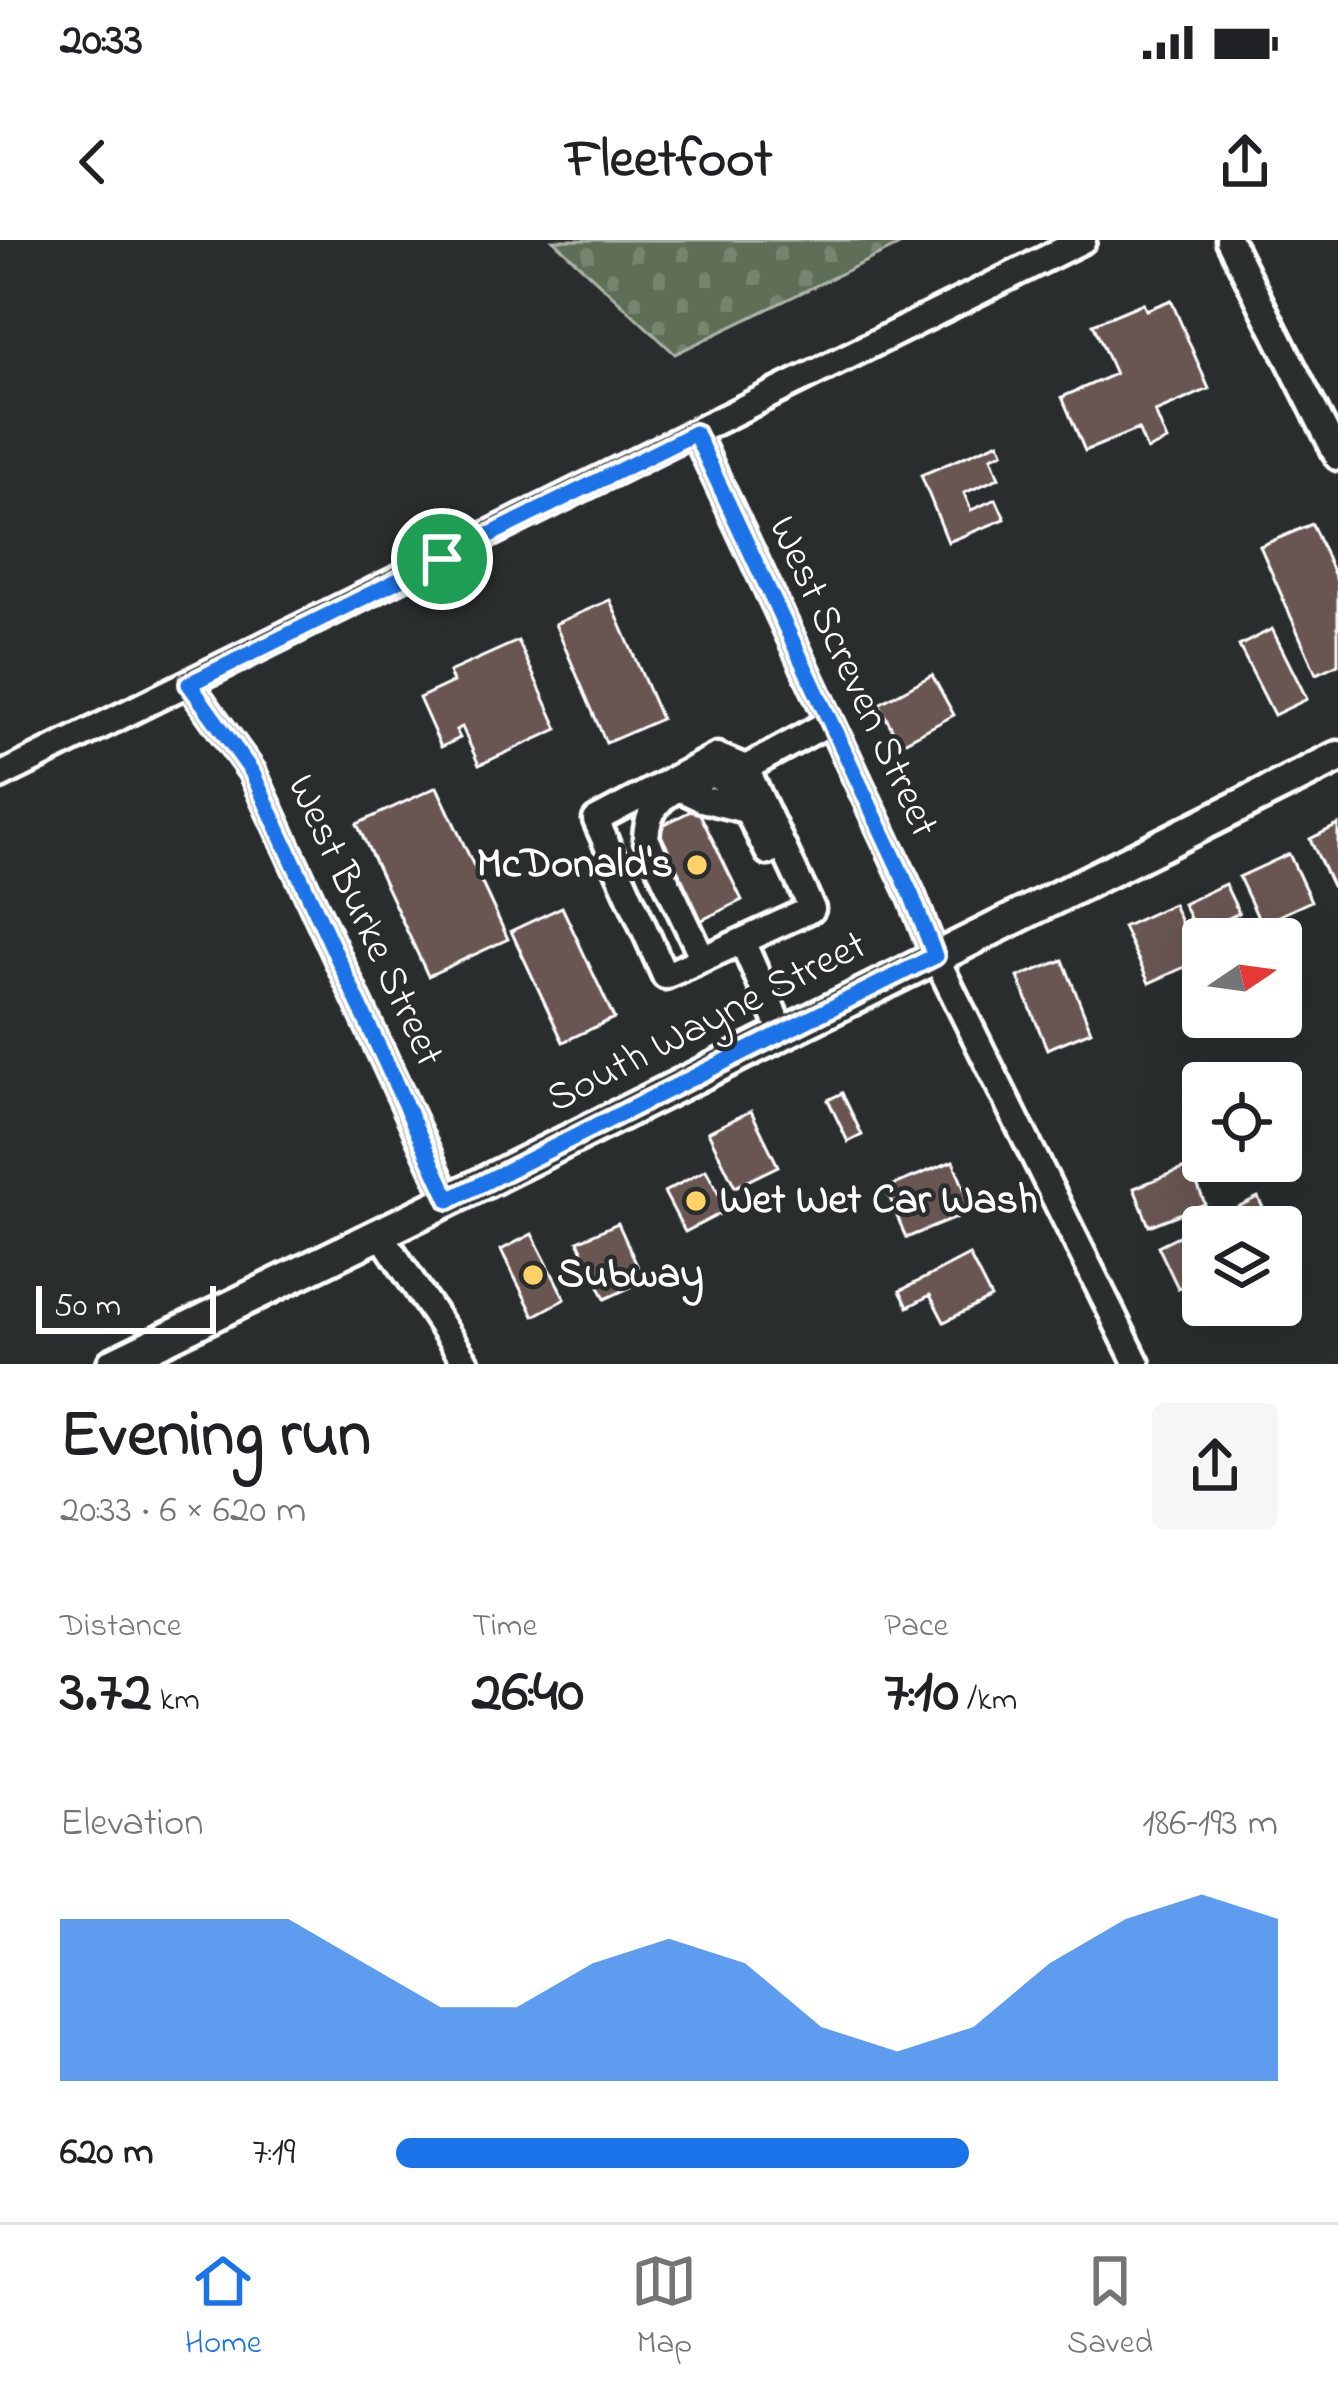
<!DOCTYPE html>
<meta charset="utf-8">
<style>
:root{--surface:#fff;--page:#f6f6f6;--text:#202124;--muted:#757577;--line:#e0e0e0;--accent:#1a73e8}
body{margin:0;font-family:"Indie Flower",sans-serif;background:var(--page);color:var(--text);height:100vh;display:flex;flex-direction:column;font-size:45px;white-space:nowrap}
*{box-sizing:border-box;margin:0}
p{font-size:39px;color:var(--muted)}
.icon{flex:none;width:66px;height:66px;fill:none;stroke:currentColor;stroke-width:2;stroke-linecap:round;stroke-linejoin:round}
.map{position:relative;height:1124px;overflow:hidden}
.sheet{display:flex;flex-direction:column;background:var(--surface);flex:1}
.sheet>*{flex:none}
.needle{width:78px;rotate:77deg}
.fabs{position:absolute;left:1182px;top:678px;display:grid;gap:24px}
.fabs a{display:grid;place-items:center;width:120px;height:120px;border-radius:12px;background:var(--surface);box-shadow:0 12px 48px #0002;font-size:60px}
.scale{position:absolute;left:36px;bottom:30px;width:180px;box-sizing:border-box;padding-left:12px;border:6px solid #fff;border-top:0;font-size:33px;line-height:42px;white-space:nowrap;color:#fff;-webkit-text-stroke:9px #2a2d2e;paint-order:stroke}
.pin{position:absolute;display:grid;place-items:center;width:102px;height:102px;color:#fff;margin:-51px;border:6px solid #fff;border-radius:50%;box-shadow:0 3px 12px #0007}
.round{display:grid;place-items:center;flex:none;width:126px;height:126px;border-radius:12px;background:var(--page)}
.headline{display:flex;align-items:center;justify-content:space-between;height:204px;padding:0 60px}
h1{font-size:66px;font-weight:800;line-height:90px}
.metrics{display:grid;grid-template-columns:repeat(3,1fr);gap:18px;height:204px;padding:12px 60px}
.metrics div{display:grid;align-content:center}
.metrics b{font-size:60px;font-weight:800}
.metrics small{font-size:33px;font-weight:400}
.metrics p{font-size:33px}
.chart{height:336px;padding:24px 60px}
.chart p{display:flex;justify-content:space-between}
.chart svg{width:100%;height:216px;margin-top:12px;fill:var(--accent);opacity:.7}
ul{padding:0 60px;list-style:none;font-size:39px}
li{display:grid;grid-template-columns:192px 144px 1fr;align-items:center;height:90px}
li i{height:30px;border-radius:15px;background:var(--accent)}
.status{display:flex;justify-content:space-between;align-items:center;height:84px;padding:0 60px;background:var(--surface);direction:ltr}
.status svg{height:33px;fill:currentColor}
header{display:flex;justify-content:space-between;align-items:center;height:156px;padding:0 60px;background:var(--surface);font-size:54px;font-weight:800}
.tab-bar{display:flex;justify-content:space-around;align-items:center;height:168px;border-top:3px solid var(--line);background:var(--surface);font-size:33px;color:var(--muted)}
.tab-bar a{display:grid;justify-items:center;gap:6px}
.tab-bar .on{color:var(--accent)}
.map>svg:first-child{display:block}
.cemetery{fill:url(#cemetery-stones);stroke:#aeb6aa;stroke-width:3}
.building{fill:#695753;stroke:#fff;stroke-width:3}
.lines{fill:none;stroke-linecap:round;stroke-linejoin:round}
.minor-casing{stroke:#fff;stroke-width:33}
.major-casing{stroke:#fff;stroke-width:39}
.minor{stroke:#2a2d2e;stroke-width:24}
.major{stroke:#2a2d2e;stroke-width:30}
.route-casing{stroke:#fff;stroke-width:24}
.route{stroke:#1a73e8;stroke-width:15}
.poi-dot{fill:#ffd166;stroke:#2a2d2e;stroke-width:4.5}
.labels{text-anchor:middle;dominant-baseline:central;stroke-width:9;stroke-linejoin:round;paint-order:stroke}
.street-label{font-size:42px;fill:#fff;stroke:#2a2d2e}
.poi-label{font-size:42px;font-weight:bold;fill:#fff;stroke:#2a2d2e;text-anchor:start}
</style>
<div class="status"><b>20:33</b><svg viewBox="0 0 49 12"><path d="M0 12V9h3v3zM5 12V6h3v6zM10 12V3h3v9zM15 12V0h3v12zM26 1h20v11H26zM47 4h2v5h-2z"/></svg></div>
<header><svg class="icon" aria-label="back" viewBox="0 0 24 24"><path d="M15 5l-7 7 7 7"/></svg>Fleetfoot<svg class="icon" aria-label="share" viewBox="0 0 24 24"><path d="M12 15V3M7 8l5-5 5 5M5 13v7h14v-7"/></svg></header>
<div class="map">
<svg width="1338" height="1124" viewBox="0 0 1338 1124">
<defs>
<pattern id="cemetery-stones" width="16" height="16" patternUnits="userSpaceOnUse" patternTransform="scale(3)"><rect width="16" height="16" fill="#5e6e56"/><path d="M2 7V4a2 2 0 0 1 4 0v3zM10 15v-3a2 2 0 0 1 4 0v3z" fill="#76846f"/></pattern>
</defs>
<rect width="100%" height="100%" fill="#2a2d2e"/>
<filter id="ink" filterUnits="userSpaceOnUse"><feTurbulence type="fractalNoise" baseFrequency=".00833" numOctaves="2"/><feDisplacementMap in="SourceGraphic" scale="24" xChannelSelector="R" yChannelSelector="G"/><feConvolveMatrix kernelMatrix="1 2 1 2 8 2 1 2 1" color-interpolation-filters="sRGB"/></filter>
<g filter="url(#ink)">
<!-- cemetery -->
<path class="cemetery" d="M553 0H910L675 114Z"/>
<!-- building -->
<path class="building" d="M1171 60 1209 149 1155 172 1167 201 1147 210 1138 189 1085 211 1062 157 1115 134 1093 84 1143 63 1146 70Z
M999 202 1003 212 991 217 999 238 964 253 971 270 996 259 1005 279 948 302 921 235Z
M1312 284 1338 343V424L1316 434 1260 306Z
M610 360 661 479 606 503 555 384Z
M1272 389 1307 459 1274 475 1239 406Z
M518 401 558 489 479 525 462 487 456 490 460 498 441 507 419 458 453 442 449 432Z
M932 435 954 475 900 504 879 464Z
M437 547 508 699 428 736 357 584Z
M697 568 742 660 698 682 653 590Z
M1338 585V643L1332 646 1310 599Z
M1289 614 1311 661 1261 684 1239 637Z
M1225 644 1239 673 1197 693 1183 664Z
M1173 664 1198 721 1149 743 1123 687Z
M562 667 614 778 563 802 511 691Z
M1063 720 1091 791 1047 809 1018 737Z
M842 853 862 895 848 902 828 860Z
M751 871 778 926 735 947 708 892Z
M953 921 973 971 906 998 886 948Z
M1190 926 1205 964 1149 986 1134 948Z
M706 930 727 970 685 992 664 952Z
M1258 957 1272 987H1203V1036L1178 1048 1158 1006Z
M618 983 644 1041 605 1059 578 1001Z
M532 994 565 1059 534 1076 501 1010Z
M969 1015 991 1058 944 1082 930 1055 908 1067 900 1051Z"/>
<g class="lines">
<defs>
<path id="minor" d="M1229 0 1338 217
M695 193 911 654 935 716 1137 1124
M189 444 252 532 449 960
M717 516 746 528 812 669 665 736 596 580Z
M746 528 830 482
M0 536 1083 0
M679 548 702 559 746 570
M742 701 782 792
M703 719 646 598C648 555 677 549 712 534L736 548 768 612
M380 993 467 1124"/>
<path id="major" d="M113 1124 449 960 1338 517"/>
</defs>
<!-- minor casing -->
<use href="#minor" class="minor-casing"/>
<!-- major casing -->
<use href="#major" class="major-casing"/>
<!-- minor -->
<use href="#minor" class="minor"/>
<!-- major -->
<use href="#major" class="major"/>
</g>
</g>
<g class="lines" filter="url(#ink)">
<defs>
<path id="route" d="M695 193 911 654 935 716 449 960 252 532 189 444Z"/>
</defs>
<!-- route casing -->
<use href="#route" class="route-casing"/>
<!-- route -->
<use href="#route" class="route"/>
</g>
<!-- markers -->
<g class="poi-dot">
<circle cx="697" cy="625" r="12"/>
<circle cx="696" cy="961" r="12"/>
<circle cx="533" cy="1035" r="12"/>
</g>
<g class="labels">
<!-- street labels -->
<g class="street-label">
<text transform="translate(852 437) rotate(65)">West Screven Street</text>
<text transform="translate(364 681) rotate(65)">West Burke Street</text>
<text transform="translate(707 783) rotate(-27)">South Wayne Street</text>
</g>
<!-- poi labels -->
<g class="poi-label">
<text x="673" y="625" text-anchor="end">McDonald's</text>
<text x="720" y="961">Wet Wet Car Wash</text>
<text x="557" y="1035">Subway</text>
</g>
</g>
</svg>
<div class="fabs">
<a><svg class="needle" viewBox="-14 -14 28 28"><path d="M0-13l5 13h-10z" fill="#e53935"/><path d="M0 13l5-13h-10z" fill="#757577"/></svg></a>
<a><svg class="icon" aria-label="locate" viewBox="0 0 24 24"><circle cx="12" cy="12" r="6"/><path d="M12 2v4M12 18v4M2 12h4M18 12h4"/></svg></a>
<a><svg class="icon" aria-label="layers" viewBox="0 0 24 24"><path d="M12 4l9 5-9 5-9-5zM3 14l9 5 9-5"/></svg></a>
</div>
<div class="scale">50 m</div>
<div class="pin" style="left:442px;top:319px;background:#1e9e55"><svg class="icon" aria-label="arrive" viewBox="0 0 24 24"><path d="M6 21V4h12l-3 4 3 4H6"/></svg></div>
</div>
<section class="sheet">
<div class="headline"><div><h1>Evening run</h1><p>20:33 · 6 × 620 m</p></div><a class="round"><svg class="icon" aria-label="share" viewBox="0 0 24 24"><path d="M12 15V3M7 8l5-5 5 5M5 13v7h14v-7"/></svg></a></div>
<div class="metrics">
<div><p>Distance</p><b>3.72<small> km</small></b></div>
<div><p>Time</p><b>26:40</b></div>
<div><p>Pace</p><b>7:10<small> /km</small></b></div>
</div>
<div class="chart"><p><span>Elevation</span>186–193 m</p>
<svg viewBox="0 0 160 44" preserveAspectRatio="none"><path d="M0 44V11L10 11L20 11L30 11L40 20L50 29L60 29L70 20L80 15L90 20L100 33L110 38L120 33L130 20L140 11L150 6L160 11V44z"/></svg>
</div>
<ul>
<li><b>620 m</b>7:19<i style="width:65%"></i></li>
</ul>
</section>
<nav class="tab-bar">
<a class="on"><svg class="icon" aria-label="home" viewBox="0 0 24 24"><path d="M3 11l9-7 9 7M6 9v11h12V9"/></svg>Home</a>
<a><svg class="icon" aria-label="map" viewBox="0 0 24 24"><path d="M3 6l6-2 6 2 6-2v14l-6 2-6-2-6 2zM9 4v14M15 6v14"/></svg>Map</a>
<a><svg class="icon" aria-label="saved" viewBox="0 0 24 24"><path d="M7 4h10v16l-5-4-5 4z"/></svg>Saved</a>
</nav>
